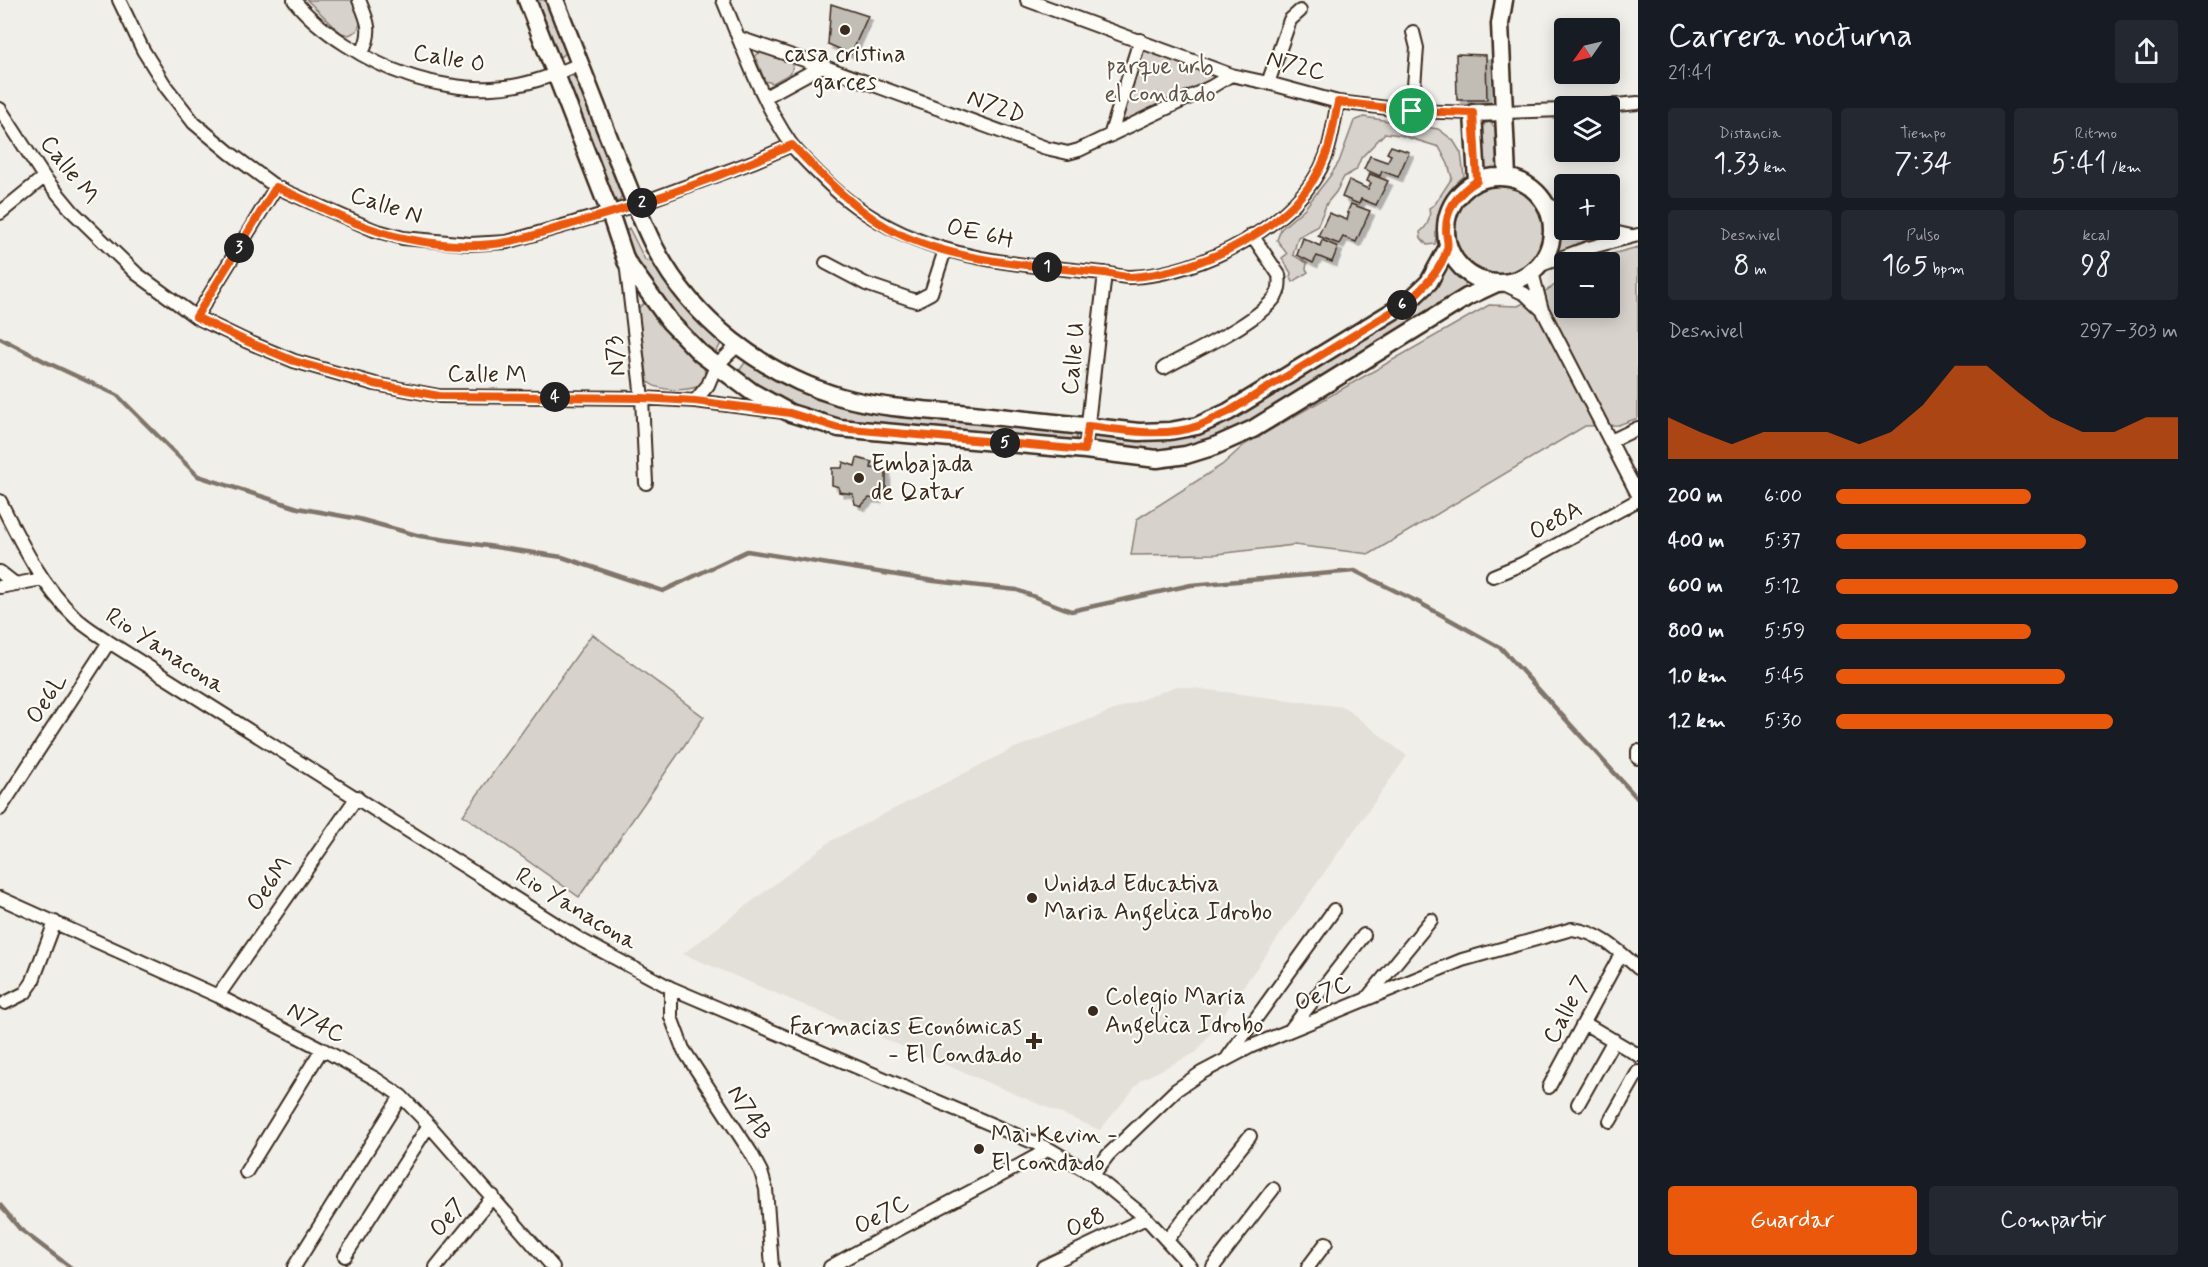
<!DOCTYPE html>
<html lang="es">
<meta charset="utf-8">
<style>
:root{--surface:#171b24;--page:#242831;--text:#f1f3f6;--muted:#9ea1a6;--accent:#ea580c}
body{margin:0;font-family:Mynerve,sans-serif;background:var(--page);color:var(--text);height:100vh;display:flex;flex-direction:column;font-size:22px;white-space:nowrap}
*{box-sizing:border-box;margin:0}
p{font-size:20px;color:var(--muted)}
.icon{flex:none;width:33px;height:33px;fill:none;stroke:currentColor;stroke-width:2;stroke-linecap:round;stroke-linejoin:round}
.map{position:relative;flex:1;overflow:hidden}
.drawer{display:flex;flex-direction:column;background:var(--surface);width:570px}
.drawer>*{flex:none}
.needle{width:39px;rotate:236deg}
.tools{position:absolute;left:1554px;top:18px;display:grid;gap:12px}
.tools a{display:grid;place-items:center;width:66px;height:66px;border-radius:6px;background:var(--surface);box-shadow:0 3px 15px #0003;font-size:30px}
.pin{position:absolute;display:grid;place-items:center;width:51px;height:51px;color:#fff;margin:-26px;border:3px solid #fff;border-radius:50%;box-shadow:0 2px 6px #0007}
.km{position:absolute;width:30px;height:30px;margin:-15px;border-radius:50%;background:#222;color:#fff;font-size:16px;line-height:30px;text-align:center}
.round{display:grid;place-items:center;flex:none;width:63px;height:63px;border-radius:6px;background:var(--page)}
.headline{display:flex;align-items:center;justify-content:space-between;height:102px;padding:0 30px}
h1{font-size:33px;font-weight:600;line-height:45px}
.metrics{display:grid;grid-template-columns:repeat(3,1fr);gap:9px;height:102px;padding:6px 30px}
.metrics div{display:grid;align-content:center;border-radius:6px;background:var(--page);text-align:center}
.metrics b{font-size:30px;font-weight:600}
.metrics small{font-size:16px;font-weight:400}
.metrics p{font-size:16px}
.chart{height:168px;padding:12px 30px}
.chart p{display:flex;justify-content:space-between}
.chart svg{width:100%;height:108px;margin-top:6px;fill:var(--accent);opacity:.7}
.cta{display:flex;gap:12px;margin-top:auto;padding:12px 30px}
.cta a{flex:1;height:69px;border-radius:6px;background:var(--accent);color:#fff;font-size:24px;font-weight:600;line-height:69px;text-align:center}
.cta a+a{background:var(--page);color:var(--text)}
ul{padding:0 30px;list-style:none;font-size:20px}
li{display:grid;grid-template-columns:96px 72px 1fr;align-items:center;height:45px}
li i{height:15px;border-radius:8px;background:var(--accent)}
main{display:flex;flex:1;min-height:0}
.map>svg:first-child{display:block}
.built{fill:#e3e0da}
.green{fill:#d7d2cc;stroke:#897e75;stroke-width:1.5}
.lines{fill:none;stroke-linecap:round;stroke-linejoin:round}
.stream{stroke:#80746b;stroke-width:4.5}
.building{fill:#c1bcb4;stroke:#3b2a1e;stroke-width:1.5;filter:url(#shadow)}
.street-casing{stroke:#3b2a1e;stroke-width:16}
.secondary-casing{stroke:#3b2a1e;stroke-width:21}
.street{stroke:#fdfcf7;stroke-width:12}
.secondary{stroke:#fdfcf7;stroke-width:16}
.route-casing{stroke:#fff;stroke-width:12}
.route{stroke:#ea580c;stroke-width:8}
.poi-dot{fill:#3b2a1e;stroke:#fdfcf7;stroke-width:2}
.labels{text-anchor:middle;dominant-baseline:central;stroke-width:4.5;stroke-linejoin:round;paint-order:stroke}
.poi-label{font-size:24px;fill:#3b2a1e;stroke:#fdfcf7;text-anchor:start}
.street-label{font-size:24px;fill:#3b2a1e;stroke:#fdfcf7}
.park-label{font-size:24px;fill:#62544a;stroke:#fdfcf7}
</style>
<main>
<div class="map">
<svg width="1638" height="1267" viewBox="0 0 1638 1267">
<defs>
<filter id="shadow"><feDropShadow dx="4.5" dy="4.5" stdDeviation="0" flood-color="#0004"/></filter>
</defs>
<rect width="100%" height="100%" fill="#f1efea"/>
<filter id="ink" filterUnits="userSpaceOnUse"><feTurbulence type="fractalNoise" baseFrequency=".0167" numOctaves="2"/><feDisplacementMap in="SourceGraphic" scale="12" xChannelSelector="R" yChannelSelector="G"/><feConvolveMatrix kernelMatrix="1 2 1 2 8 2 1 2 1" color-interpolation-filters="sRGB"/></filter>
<g filter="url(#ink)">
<!-- built -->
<path class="built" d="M1177 686 1344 707 1407 756 1197 1052 1141 1080 1100 1130 683 954 831 841 1012 749Z"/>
<!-- green -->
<path class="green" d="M307 0H352L361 22 357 31 349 35 341 33Z
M532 0H547L567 52 562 56H553Z
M1140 40 1231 75 1110 136Z
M761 52 793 64 791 73 773 83 765 81 755 56Z
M570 75 577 78 623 194 619 202 610 198 565 82Z
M1364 117 1438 129 1453 140 1461 153 1464 176C1451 187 1440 203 1437 220 1436 228 1437 236 1435 244L1427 245 1421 238 1420 232C1428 226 1431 218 1429 208L1435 204 1452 178 1448 164 1439 147 1400 135 1385 133 1361 158 1356 170 1344 177 1336 192 1327 203 1317 227 1298 237 1293 255 1307 263 1306 269 1308 272 1293 282 1290 277 1291 273 1282 258 1287 254 1277 240 1281 229 1305 208 1330 176 1339 162 1354 121Z
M1489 122 1495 127 1497 170 1484 172 1482 129 1484 124Z
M1452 229a46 46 0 1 1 92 0a46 46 0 1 1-92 0Z
M1556 217 1564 221V230H1583L1603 235 1578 243 1552 255 1559 241Z
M629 228 645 260 657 264 700 322 721 343 714 357C677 321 643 280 623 233Z
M1638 247V418L1618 425 1585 426 1370 554 1294 545 1217 554 1131 555 1137 519 1222 465 1244 445 1489 305 1518 306 1551 288 1564 277V308H1610V262H1582Z
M1449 262 1464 275 1485 286 1251 424 1214 442 1156 453 1091 446 1093 433H1196L1403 313Z
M646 302 704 366 705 377 700 386C686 391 660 392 648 382L638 308Z
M746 361 781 381 1077 431 1076 445 827 419 786 403 737 374Z
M592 634 704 717 579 897 463 815Z"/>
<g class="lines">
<!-- stream -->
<path class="stream" d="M0 338 46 362 117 395 198 476 298 508 359 519 420 536 562 557 663 591 747 551 934 581 1017 590 1071 611 1191 585 1355 571 1418 602 1501 648 1638 799
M0 1205 20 1229 70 1267"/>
</g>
<!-- building -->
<path class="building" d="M831 4 868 16 851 54 828 44Z
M1456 54 1486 55 1487 100H1457Z
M1391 146 1409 152 1398 177 1382 171 1380 176 1364 169 1370 156 1387 162 1391 155 1387 153Z
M1370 174 1388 181 1376 205 1361 199 1359 204 1342 197 1349 180 1368 189 1371 183 1367 181Z
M1351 204 1370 211 1356 242 1343 237 1339 244 1318 236 1329 213 1347 220 1349 213H1347Z
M1303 238 1320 246 1322 240 1338 247 1332 262 1317 256 1313 263 1297 255Z
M857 458 872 462 871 468 886 470V491L878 490 877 499 869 498 861 506 855 504 853 494 839 492V487L832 485V468H842L843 462 855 466Z"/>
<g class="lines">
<defs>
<path id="street" d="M119 0 143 50 166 87 194 123 230 153 276 187 374 230 403 238 470 244 507 242 636 205 755 161 792 145
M294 0C318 31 370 63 407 75 429 83 468 90 492 88 523 87 552 76 580 64
M359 0C368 21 373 31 362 53
M723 0C743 48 761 100 791 144 801 157 832 188 846 199 904 245 972 260 1044 267 1064 269 1084 271 1103 273 1112 274 1121 277 1130 277 1199 275 1301 224 1326 156 1332 139 1334 120 1338 102
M1027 0 1231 75 1268 83 1338 102 1412 111 1473 113
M739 38 822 66 1046 148 1068 153 1079 150 1211 87 1231 75
M1268 83 1290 20 1300 11
M765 97 822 66
M1605 106 1638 103
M0 109 44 177 73 212 137 274 196 317 246 341 294 361 375 384 439 396 642 398 695 401 783 412
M1412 111 1417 48 1413 32
M1503 112 1564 110
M1110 136 1140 40
M1545 202 1564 214
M0 213 44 177
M1605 230 1631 236
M626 262 642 398 646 483
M826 263 866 284 916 301 931 293 945 250
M1538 266 1588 248 1638 235
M1532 272 1542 310
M1504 284 1525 294 1543 311 1638 495
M196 317 276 187
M1164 368C1192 352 1262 321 1277 294 1280 288 1280 282 1279 275L1252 235
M695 401 708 385 716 366 737 346
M1611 441 1638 428
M1085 450 1105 273
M0 501C21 543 41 585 75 617 85 627 98 634 109 642L581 940 671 988 1049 1149 1093 1175 1146 1218 1191 1267
M0 572 14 583
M1493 576 1522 564 1638 500
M0 587 42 579
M1638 751V758
M0 809 109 642
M0 898 218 996 322 1049 376 1079 401 1096 429 1125 553 1267
M671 988V1017L683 1049 751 1153 761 1172 766 1189 772 1267
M218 996 357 797
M1367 998 1431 920
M5 1003 25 993 32 983 55 922
M1584 1023 1638 1055
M1291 1029 1364 935
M1228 1057 1334 910
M1549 1087 1621 954
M1578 1104 1614 1040
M1610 1121 1638 1072
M246 1172 322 1049
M1093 1175 1108 1155 1176 1090 1201 1073 1252 1046 1462 960 1572 929C1599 932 1618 950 1638 968
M1167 1240 1250 1136
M345 1256 429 1125
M294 1267 401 1096
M436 1267 493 1196
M830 1267C902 1226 977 1190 1049 1149
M1043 1267 1146 1218
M1213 1267 1273 1189
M1308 1267 1326 1243"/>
<path id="secondary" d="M527 0 610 213 626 261 670 322 700 353 752 392 790 413 839 428 1085 450 1157 459 1186 455 1215 446 1253 429 1467 297 1497 283
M555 0C575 52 596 104 616 156 629 187 640 219 655 248 693 321 763 374 841 397 883 409 929 410 972 414 1028 420 1083 426 1139 432L1170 431 1197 426 1228 412 1408 302 1429 282 1448 247
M1504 0 1500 24 1507 177
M1446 230a53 53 0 1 1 106 0a53 53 0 1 1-106 0Z
M1477 181 1473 113 1503 112"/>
</defs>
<!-- street casing -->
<use href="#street" class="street-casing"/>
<!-- secondary casing -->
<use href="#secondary" class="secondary-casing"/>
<!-- street -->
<use href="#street" class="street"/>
<!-- secondary -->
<use href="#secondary" class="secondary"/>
</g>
</g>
<g class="lines" filter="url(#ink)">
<defs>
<path id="route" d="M1338 102 1412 111 1473 113 1477 181C1459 192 1446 208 1446 230 1446 237 1449 243 1447 249 1441 270 1424 287 1408 302L1228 412C1218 416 1208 422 1198 426 1164 438 1123 430 1088 426L1085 450 839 428 790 413 695 401 642 398 439 396 375 384 294 361 246 341 196 317 276 187C316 204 360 229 403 238 435 245 475 248 507 242 528 238 549 230 569 225 645 204 720 177 792 145 822 175 850 206 888 228 934 254 993 262 1045 267 1065 269 1084 271 1104 273 1113 274 1122 277 1131 277 1200 273 1301 225 1326 155 1332 139 1334 120 1338 102Z"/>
</defs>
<!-- route casing -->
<use href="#route" class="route-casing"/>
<!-- route -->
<use href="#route" class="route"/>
</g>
<!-- markers -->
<g class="poi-dot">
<circle cx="845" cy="30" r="6"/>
<circle cx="859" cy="478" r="6"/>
<circle cx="1032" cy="898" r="6"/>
<circle cx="1093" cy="1011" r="6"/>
<path d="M1031 1032h6v6h6v6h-6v6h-6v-6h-6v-6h6z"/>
<circle cx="979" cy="1149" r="6"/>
</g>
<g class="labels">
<!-- poi labels -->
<g class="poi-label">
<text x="845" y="54" text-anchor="middle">casa cristina<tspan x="845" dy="28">garces</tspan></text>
<text x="871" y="464">Embajada<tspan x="871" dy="28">de Qatar</tspan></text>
<text x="1044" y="884">Unidad Educativa<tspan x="1044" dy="28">Maria Angelica Idrobo</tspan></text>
<text x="1105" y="997">Colegio Maria<tspan x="1105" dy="28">Angelica Idrobo</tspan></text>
<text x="1022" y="1027" text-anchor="end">Farmacias Económicas<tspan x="1022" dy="28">- El Condado</tspan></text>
<text x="991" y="1135">Mai Kevin -<tspan x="991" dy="28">El condado</tspan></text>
</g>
<!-- street labels -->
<g class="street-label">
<text transform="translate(449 59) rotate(10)">Calle O</text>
<text transform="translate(1296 66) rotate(15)">N72C</text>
<text transform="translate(996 107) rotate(20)">N72D</text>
<text transform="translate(69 170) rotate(52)">Calle M</text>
<text transform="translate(386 206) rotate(18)">Calle N</text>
<text transform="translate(980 234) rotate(12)">OE 6H</text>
<text transform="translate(616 356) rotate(-97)">N73</text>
<text transform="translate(1074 359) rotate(-84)">Calle U</text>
<text transform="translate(487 375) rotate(1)">Calle M</text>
<text transform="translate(1556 521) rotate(-29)">Oe8A</text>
<text transform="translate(165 651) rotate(33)">Rio Yanacona</text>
<text transform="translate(47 699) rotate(-57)">Oe6L</text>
<text transform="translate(270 884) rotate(-55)">Oe6M</text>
<text transform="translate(576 909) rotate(31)">Rio Yanacona</text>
<text transform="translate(1323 994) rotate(-22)">Oe7C</text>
<text transform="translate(1567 1010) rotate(-62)">Calle 7</text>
<text transform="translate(316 1023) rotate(28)">N74C</text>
<text transform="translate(749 1113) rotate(57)">N74B</text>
<text transform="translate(882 1215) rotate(-28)">Oe7C</text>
<text transform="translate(448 1218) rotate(-51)">Oe7</text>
<text transform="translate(1086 1223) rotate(-25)">Oe8</text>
</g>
<!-- park labels -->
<g class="park-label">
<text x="1160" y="66">parque urb<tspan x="1160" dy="28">el condado</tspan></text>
</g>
</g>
</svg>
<div class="tools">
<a><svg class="needle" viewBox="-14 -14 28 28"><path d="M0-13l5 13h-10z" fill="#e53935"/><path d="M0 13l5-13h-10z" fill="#9ea1a6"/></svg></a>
<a><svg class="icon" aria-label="layers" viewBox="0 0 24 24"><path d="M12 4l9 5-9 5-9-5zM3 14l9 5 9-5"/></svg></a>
<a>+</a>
<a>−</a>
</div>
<div class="pin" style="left:1412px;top:111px;background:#1e9e55"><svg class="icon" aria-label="arrive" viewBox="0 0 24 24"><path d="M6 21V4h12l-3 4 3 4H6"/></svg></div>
<b class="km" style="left:1047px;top:267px">1</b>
<b class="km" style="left:642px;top:203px">2</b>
<b class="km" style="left:239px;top:248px">3</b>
<b class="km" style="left:555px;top:397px">4</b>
<b class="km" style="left:1005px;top:443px">5</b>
<b class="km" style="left:1402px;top:305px">6</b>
</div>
<section class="drawer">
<div class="headline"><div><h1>Carrera nocturna</h1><p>21:41</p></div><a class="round"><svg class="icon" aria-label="share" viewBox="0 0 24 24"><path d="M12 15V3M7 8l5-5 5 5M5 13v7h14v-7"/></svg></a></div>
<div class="metrics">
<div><p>Distancia</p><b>1.33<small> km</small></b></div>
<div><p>Tiempo</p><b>7:34</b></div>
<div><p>Ritmo</p><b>5:41<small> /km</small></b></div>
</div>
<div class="metrics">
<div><p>Desnivel</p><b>8<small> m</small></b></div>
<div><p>Pulso</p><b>165<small> bpm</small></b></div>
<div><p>kcal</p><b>98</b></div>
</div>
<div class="chart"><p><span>Desnivel</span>297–303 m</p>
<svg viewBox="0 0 160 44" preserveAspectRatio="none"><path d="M0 44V27L10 33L20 38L30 33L40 33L50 33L60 38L70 33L80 22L90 6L100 6L110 17L120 27L130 33L140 33L150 27L160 27V44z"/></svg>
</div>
<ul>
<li><b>200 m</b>6:00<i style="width:57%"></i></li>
<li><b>400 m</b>5:37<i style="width:73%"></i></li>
<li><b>600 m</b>5:12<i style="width:100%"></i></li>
<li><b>800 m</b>5:59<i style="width:57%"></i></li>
<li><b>1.0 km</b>5:45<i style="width:67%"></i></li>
<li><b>1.2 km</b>5:30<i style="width:81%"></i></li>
</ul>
<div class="cta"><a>Guardar</a><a>Compartir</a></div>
</section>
</main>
